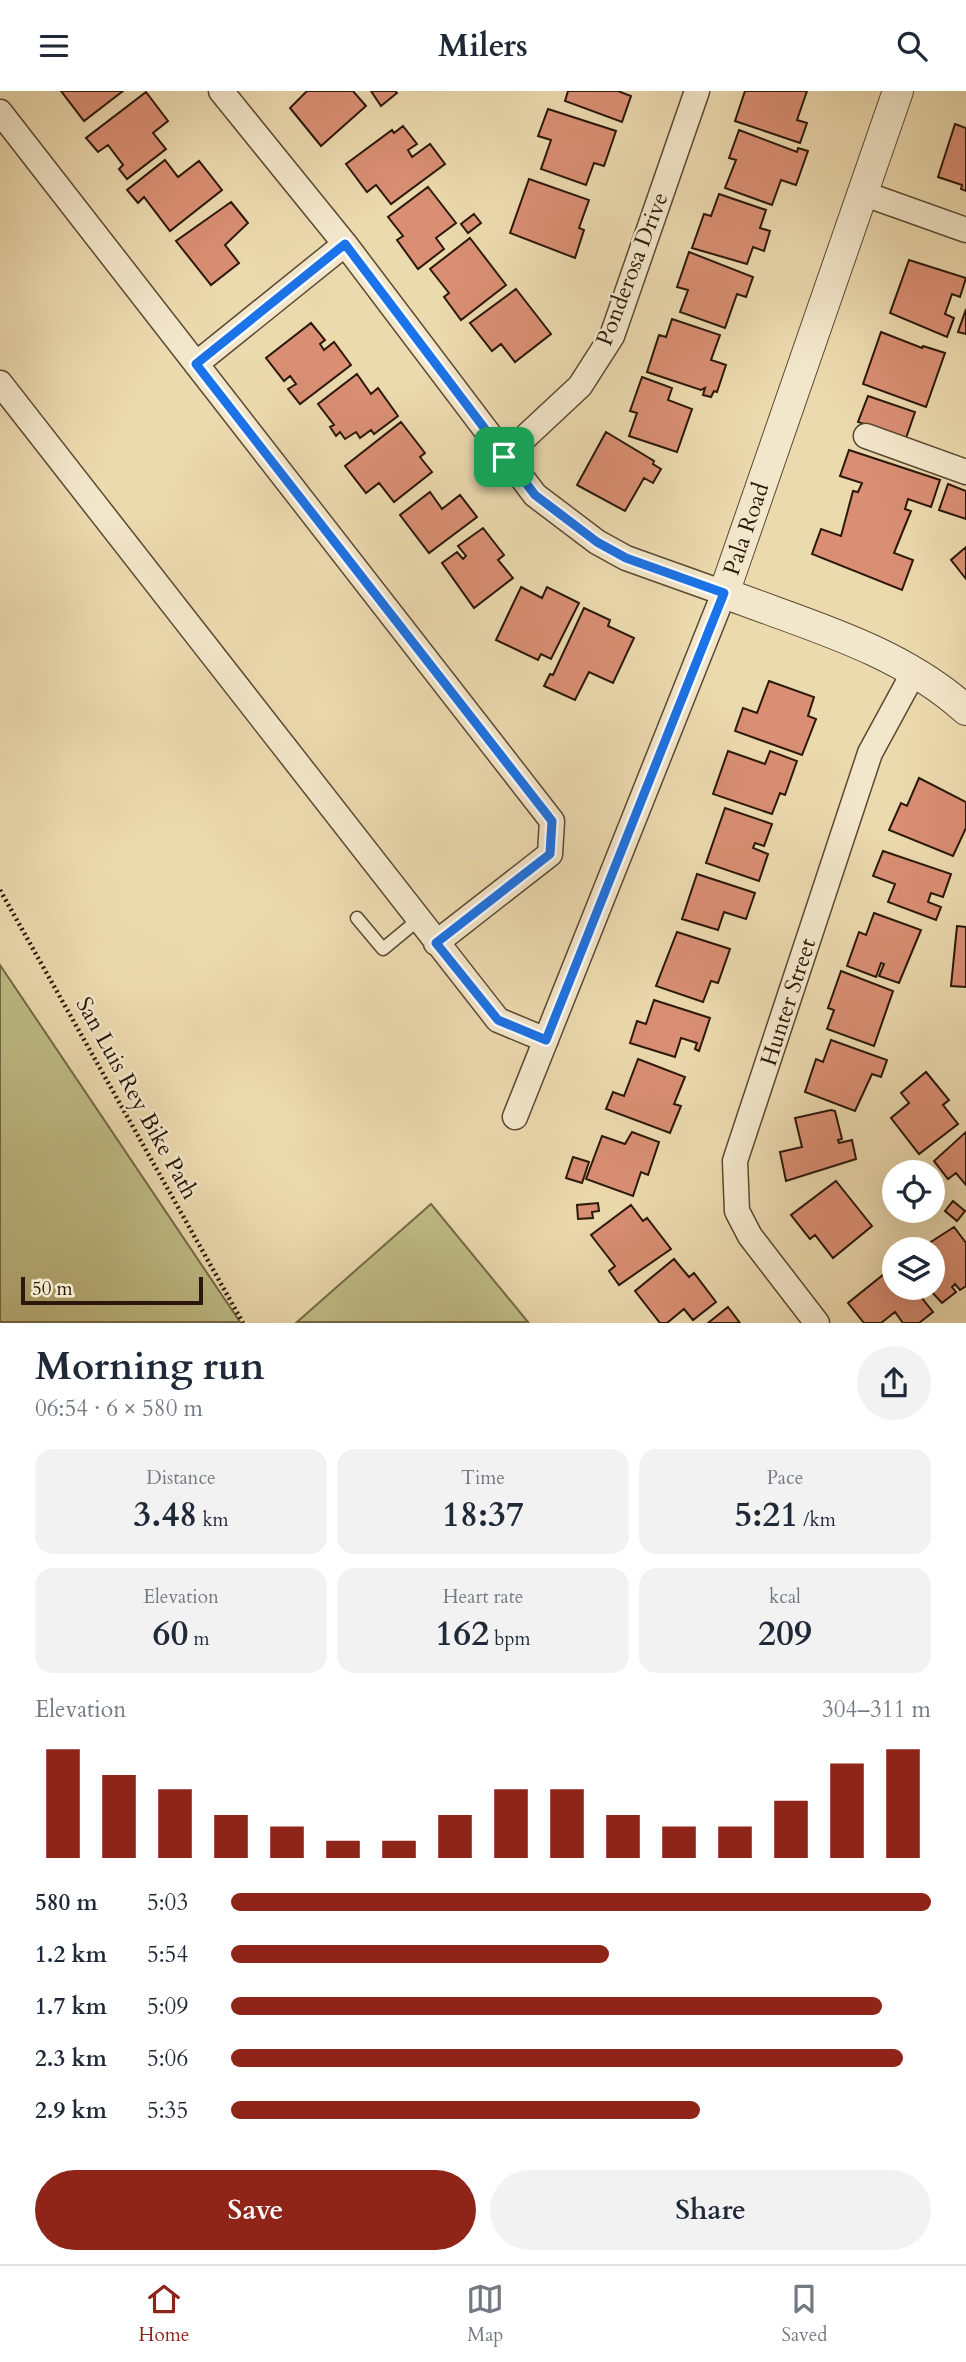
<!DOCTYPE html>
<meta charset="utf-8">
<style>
:root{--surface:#fff;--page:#f2f2f3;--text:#1f2937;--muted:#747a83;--line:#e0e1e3;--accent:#8f2418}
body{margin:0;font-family:Cardo,serif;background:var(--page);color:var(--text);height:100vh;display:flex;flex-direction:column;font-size:26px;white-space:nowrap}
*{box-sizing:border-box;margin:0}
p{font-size:23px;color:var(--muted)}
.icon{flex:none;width:38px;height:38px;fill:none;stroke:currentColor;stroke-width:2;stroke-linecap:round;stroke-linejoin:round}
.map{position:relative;height:1232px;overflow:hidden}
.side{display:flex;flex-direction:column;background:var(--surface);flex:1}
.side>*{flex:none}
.tools{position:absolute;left:882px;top:1069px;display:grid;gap:14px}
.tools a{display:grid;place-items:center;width:63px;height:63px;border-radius:50%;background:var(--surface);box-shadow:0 7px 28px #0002;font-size:35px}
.scale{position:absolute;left:21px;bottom:18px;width:182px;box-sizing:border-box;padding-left:7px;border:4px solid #2b1808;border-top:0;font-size:19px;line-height:24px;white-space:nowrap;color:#2b1808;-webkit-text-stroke:5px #f3e7cb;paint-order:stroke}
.pin{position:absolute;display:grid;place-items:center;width:60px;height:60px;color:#fff;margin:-30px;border-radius:14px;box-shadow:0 4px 10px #0006}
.round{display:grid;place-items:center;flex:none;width:74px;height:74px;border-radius:37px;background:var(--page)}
.head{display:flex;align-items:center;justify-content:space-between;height:119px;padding:0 35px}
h1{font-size:38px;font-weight:700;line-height:52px}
.figures{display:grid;grid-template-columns:repeat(3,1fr);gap:10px;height:119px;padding:7px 35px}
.figures div{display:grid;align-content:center;border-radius:18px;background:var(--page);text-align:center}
.figures b{font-size:35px;font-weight:700}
.figures small{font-size:19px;font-weight:400}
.figures p{font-size:19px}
.chart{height:196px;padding:14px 35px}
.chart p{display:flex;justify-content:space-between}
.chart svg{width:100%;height:126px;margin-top:7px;stroke:var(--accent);stroke-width:6}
.cta{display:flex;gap:14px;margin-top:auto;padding:14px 35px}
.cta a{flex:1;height:80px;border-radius:42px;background:var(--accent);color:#fff;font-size:28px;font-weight:700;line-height:80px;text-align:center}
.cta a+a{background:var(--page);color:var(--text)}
ul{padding:0 35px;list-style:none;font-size:23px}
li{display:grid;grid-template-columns:112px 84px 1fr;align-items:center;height:52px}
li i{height:18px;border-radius:9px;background:var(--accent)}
header{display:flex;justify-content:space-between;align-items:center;height:91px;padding:0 35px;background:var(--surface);font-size:32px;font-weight:700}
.tabs{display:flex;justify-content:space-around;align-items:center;height:98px;border-top:2px solid var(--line);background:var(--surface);font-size:19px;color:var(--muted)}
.tabs a{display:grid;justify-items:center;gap:4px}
.tabs .selected{color:var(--accent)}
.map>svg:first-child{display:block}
.green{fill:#bfbd86;stroke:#756a47;stroke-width:2}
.building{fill:#da8f74;stroke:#2b1808;stroke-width:2}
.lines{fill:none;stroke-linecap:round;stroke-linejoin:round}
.service-casing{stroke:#5b4832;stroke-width:15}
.minor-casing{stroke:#5b4832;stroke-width:27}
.tertiary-casing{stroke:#5b4832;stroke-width:32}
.path{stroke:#2b1808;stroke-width:4.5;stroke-dasharray:2 3.5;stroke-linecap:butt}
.service{stroke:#f3e7cb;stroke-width:12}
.minor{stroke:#f3e7cb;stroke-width:24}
.tertiary{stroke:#f3e7cb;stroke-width:30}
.route-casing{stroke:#fff;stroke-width:14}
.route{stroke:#1a73e8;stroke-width:9}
.labels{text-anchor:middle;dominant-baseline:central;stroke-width:5;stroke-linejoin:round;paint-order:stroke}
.street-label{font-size:23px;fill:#2b1808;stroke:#f3e7cb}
</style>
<header><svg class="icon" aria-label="menu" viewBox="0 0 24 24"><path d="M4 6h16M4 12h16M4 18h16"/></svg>Milers<svg class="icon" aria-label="search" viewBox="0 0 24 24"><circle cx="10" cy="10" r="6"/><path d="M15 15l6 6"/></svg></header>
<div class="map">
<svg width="966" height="1232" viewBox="0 0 966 1232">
<rect width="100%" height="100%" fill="#ecdaaf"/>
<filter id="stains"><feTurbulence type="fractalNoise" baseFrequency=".00286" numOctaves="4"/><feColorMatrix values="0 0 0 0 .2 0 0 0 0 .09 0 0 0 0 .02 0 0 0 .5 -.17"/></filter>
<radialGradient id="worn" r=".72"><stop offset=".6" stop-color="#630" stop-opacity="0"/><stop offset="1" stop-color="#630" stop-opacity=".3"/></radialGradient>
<!-- green -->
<path class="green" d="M0 874 240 1231H0Z
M431 1113 528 1231H297Z"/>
<!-- building -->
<path class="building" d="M61 0H123L84 30Z
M307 0H353L366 15 321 55 290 17Z
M371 0H395L397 2 381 15Z
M568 0H618L631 5 622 31 565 10Z
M745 0H807L797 29 807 32 800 52 735 30Z
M146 1 168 30 153 42 166 58 127 88 119 78 123 74 108 54 98 61 86 47Z
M548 18 616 40 604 75 594 72 586 94 541 78 551 49 538 45Z
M955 33 966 37V100L961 98 962 94 938 86Z
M403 35 417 53 408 59 412 66 430 53 445 73 391 113 376 94 367 101 346 73 392 39 394 42Z
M739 39 797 61 798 57 808 60 796 94 781 89 772 114 725 97 736 69 729 67Z
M165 69 178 86 199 70 222 99 170 140 144 106 138 112 127 99Z
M529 88 589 109 579 137 584 139 575 167 510 142Z
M428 96 456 132 436 147 444 158 418 178 397 149 403 145 388 126Z
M719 103 766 119 760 137 770 140 764 160 753 156 747 173 692 157 704 123 711 125Z
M231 111 248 132 225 154 239 172 211 194 176 150Z
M474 123 481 132 468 142 461 133Z
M470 147 506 194 461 229 444 206 449 202 430 178Z
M689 161 753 186 746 206 737 203 725 237 680 221 688 199 677 196Z
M909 169 966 187 960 206 952 203 945 223 954 227 947 246 890 222Z
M516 198 551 243 515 271 501 253 492 260 470 232Z
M966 218V243L958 241Z
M672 228 720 244 711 269 726 274 717 301 714 300 711 306 703 304 705 297 701 299 647 281 659 244 666 246Z
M311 232 325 249 320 253 324 259 334 251 351 274 300 313 288 298 296 293 290 285 284 290 266 267Z
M881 241 922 257 923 255 945 262 926 316 863 293Z
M357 283 371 303 378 297 398 325 374 343 371 339 360 347 356 341 345 348 340 341 336 345 330 336 334 334 318 313Z
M642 286 672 297 668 309 692 318 677 361 629 345 637 322 630 320Z
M868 305 915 321 906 347 858 331Z
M401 331 425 362 420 366 432 381 394 411 379 392 366 402 345 375Z
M606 341 654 370 653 373 661 378 653 392 644 387 625 420 577 394Z
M849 359 940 389 931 416 908 408 905 418 911 420 894 462 913 469 902 499 812 463 821 438 841 445 853 400 858 401 862 392 840 385Z
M948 393 966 400V428L939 419Z
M430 401 442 418 460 404 477 426 429 462 400 424Z
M483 437 504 464 498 469 513 487 474 517 442 472 457 461 463 468 466 465 458 455Z
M966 456V488L951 469Z
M521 496 542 507 547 496 579 512 551 568 541 563 538 569 496 549Z
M584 517 610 529 608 535 634 547 613 592 589 581 575 609 544 595 550 583 553 584Z
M769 590 814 606 808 625 816 628 802 664 735 640 743 617 757 622Z
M728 660 765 673 770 660 797 670 785 704 780 702 772 723 713 703Z
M919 687 966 711V737L953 765 889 739 901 712 907 715Z
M725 717 772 733 764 755 755 752 753 757 768 763 759 790 706 772Z
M883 760 951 783 943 806 931 802 928 811 941 816 936 829 888 811 895 793 873 785Z
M697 783 755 802 746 828 724 821 718 839 682 828Z
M874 822 921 839 899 892 879 885 884 873 881 872 876 886 847 875 859 841 866 844Z
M957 835 966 836V896L951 895Z
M677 841 730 858 718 892 711 890 703 911 656 895Z
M841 880 893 900 874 955 827 938 834 919 828 917Z
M654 909 710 927 699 960 695 958 697 952 681 947 675 966 630 952 637 930 646 933Z
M831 949 887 969 881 986 872 983 855 1020 805 1001 816 968 823 971Z
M638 968 685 986 674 1013 681 1015 670 1042 606 1018 613 1001 624 1005Z
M926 981 949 1009 943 1014 958 1033 919 1063 891 1027 909 1012 901 1002Z
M831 1019 835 1020 842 1048 838 1049 839 1052 852 1049 856 1068 786 1090 780 1061 802 1056 795 1027Z
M632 1041 659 1051 648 1084 641 1081 633 1105 586 1088 602 1045 625 1053Z
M966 1041V1094L956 1082 948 1088 934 1070Z
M573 1066 589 1071 582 1092 566 1087Z
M836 1090 872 1135 833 1167 815 1144 810 1148 791 1124Z
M953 1110 965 1120 957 1130 945 1120Z
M598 1112 599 1120 592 1121 593 1127 578 1128 577 1114Z
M631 1114 643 1130 647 1127 671 1158 619 1194 609 1180 615 1175 591 1144Z
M954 1136 966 1152V1195L960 1199 955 1193 952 1196 956 1201 942 1212 928 1197H933V1158H920Z
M674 1168 689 1186 694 1182 716 1211 693 1229 684 1218 667 1232H660L635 1200Z
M894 1175V1197H914L933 1221 919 1232H903L895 1221 881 1232H864L848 1212Z
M728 1216 740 1232H708Z"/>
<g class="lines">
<defs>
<path id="service" d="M357 827 383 858 418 829"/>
<path id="minor" d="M221 0 345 153 535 404 597 451 626 467 724 502 515 1026
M0 21 552 730 550 763 436 852
M862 102 966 139
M196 273 345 153
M0 292 498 929 546 949
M866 345 966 381
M504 366 580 295 612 245 697 0
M817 1232 750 1145 737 1120 735 1070 870 662 914 581"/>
<path id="tertiary" d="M898 0 724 502C807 534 899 558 966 619"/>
</defs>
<!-- service casing -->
<use href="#service" class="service-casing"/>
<!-- minor casing -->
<use href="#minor" class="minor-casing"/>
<!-- tertiary casing -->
<use href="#tertiary" class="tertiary-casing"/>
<!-- path -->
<path class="path" d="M0 799 243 1232"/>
<!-- service -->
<use href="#service" class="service"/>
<!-- minor -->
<use href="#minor" class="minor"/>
<!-- tertiary -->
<use href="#tertiary" class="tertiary"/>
</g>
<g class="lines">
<defs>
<path id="route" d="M345 153 535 404 597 451 626 467 724 502 546 949 498 929 436 852 550 763 552 730 196 273Z"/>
</defs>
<!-- route casing -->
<use href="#route" class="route-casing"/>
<!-- route -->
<use href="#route" class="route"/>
</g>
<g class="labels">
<!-- street labels -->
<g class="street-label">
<text transform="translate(632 178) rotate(-69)">Ponderosa Drive</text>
<text transform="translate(746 438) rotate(-71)">Pala Road</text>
<text transform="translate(788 911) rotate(-72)">Hunter Street</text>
<text transform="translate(137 1007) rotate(61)">San Luis Rey Bike Path</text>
</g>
</g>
<rect width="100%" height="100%" filter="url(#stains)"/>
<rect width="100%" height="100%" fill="url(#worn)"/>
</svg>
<div class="tools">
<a><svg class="icon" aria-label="locate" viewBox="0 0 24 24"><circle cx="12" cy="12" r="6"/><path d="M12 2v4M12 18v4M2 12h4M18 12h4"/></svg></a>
<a><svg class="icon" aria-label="layers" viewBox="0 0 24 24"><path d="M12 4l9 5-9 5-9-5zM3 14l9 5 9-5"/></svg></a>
</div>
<div class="scale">50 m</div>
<div class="pin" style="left:504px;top:366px;background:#1e9e55"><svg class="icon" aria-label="arrive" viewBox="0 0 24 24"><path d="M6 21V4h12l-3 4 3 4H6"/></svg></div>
</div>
<section class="side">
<div class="head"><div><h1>Morning run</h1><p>06:54 · 6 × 580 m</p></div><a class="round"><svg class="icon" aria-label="share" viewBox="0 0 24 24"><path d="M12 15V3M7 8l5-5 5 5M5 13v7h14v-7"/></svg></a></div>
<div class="figures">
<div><p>Distance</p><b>3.48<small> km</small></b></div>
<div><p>Time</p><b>18:37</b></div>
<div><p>Pace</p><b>5:21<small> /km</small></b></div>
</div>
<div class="figures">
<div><p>Elevation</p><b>60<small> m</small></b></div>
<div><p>Heart rate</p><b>162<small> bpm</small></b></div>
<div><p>kcal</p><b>209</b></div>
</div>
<div class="chart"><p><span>Elevation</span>304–311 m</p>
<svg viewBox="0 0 160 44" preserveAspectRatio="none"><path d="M5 44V6M15 44V15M25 44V20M35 44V29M45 44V33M55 44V38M65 44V38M75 44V29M85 44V20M95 44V20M105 44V29M115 44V33M125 44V33M135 44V24M145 44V11M155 44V6"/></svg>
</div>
<ul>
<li><b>580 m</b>5:03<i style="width:100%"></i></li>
<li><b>1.2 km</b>5:54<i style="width:54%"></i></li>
<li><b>1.7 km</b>5:09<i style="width:93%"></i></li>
<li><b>2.3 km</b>5:06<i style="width:96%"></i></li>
<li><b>2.9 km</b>5:35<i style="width:67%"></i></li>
</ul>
<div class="cta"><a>Save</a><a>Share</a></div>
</section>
<nav class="tabs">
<a class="selected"><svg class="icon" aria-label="home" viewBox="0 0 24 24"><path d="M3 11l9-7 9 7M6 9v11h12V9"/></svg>Home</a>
<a><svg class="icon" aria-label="map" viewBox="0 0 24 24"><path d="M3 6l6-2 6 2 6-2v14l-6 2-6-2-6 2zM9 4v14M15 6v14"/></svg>Map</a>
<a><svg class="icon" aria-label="saved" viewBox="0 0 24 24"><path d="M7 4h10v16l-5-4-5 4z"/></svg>Saved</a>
</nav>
